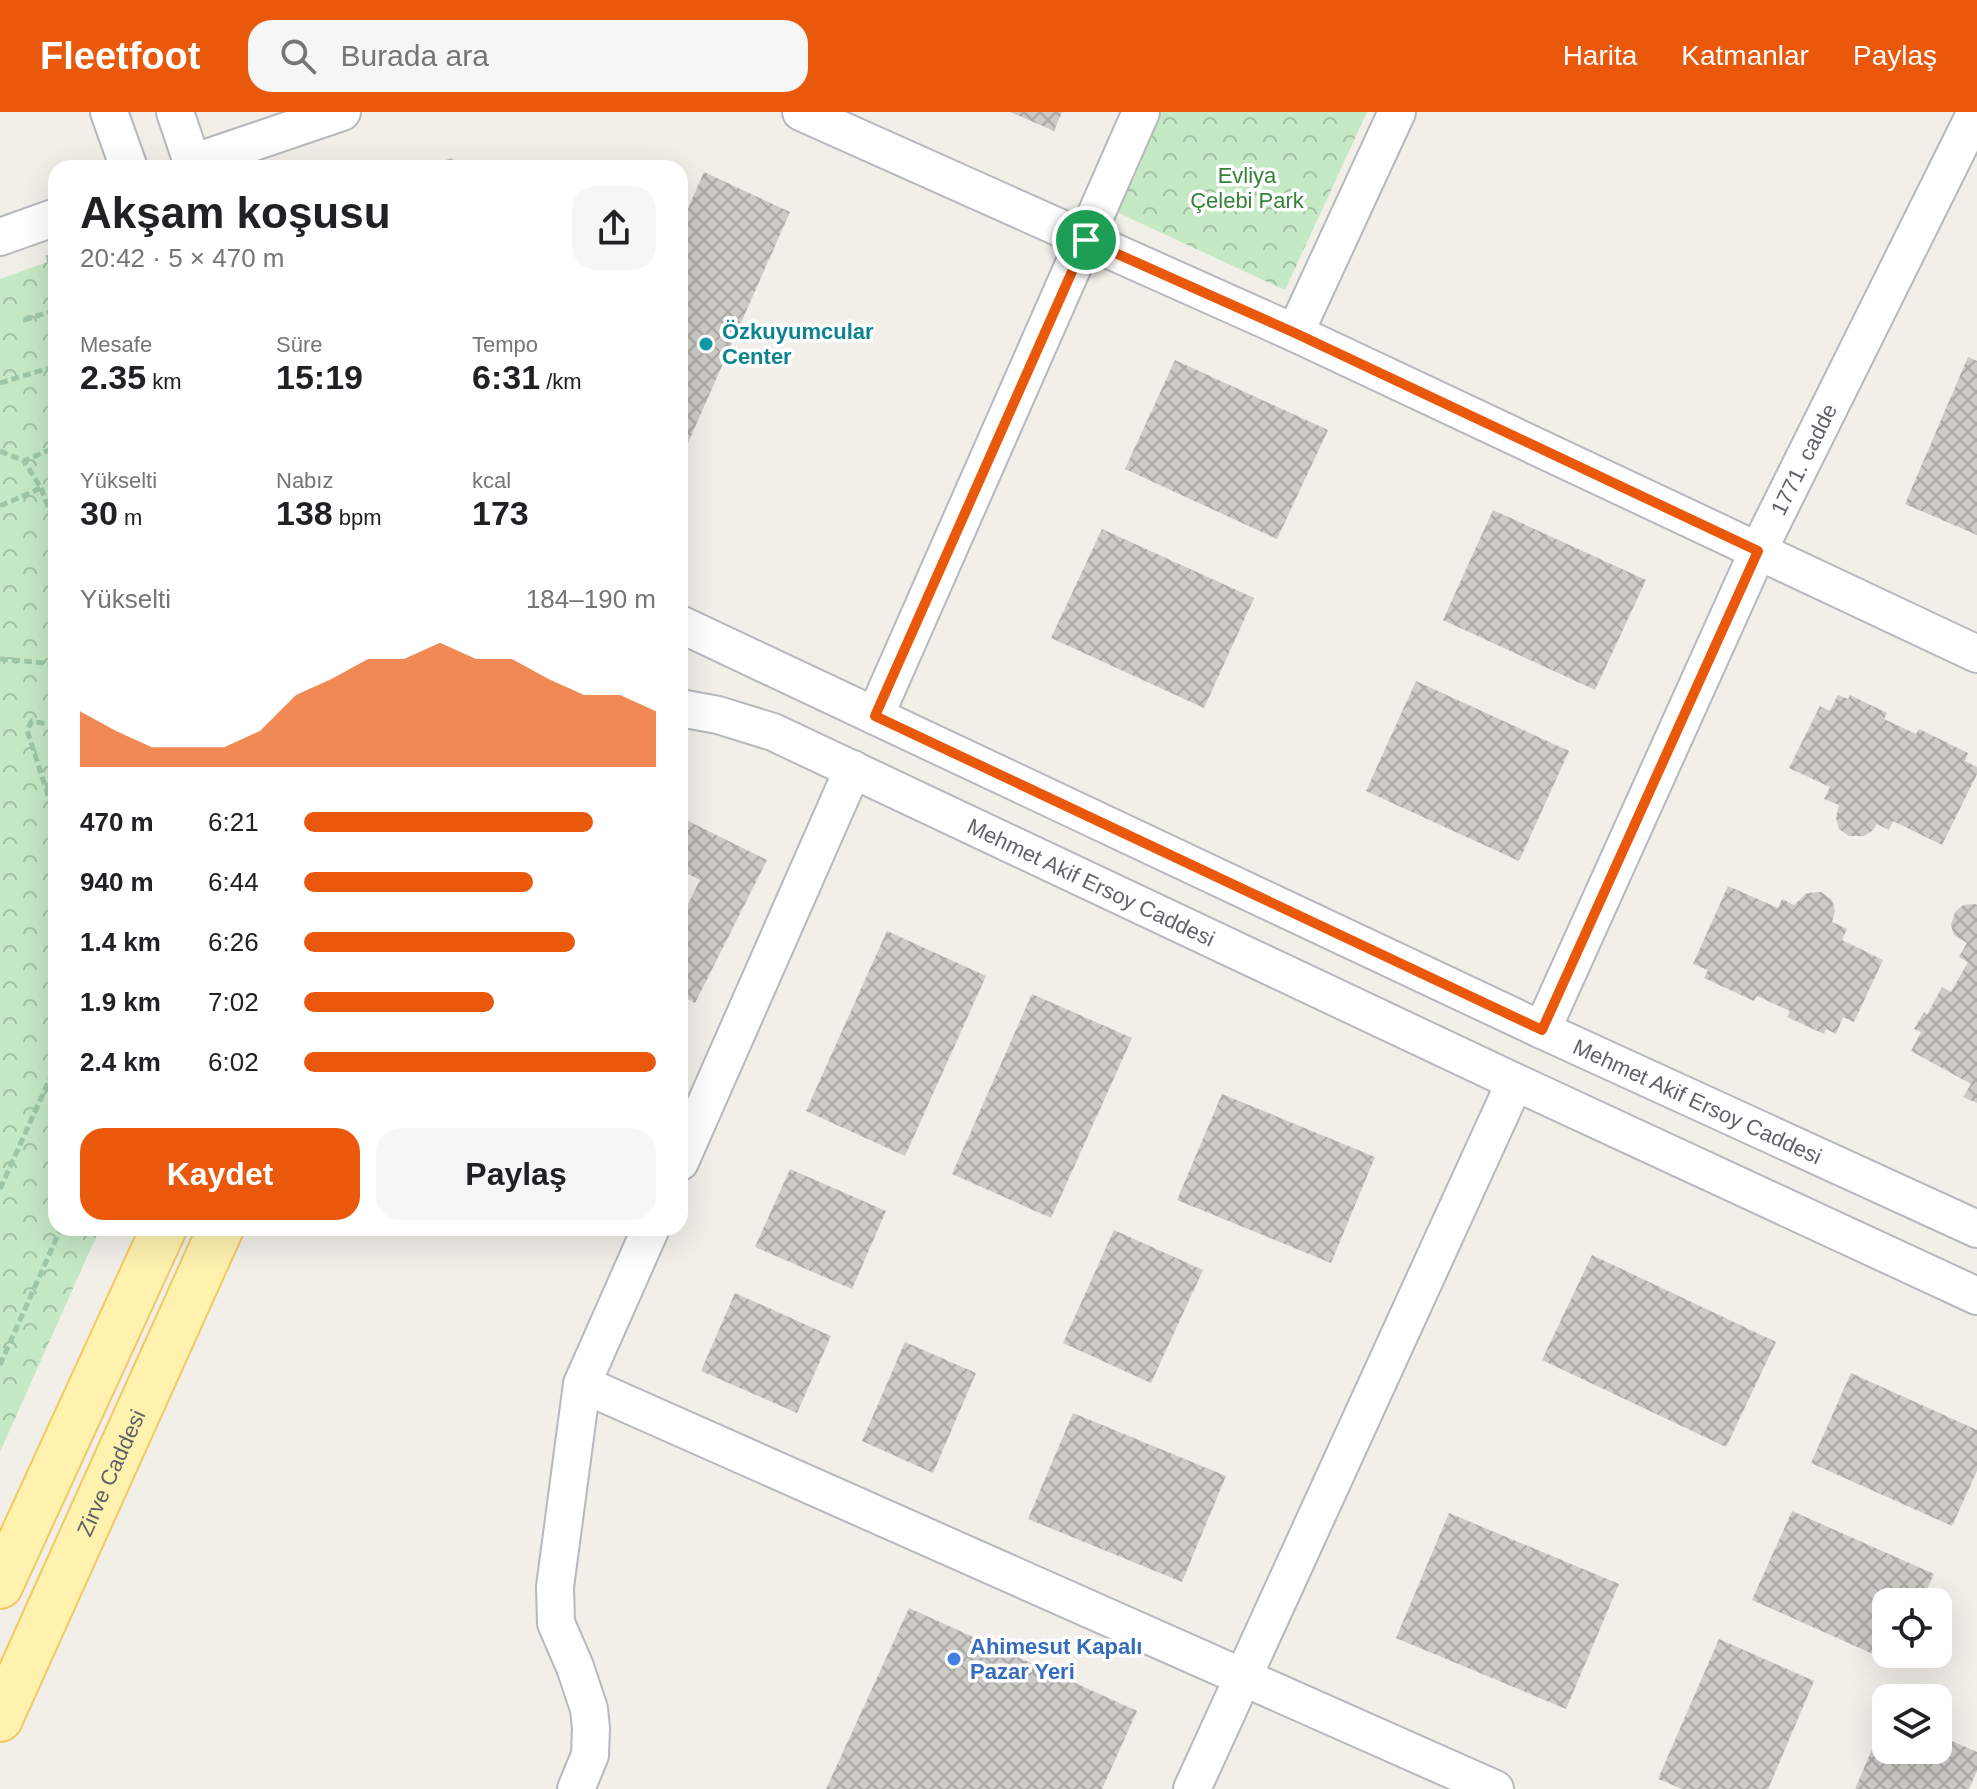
<!DOCTYPE html>
<html lang="tr">
<meta charset="utf-8">
<style>
:root{--surface:#fff;--page:#f6f6f6;--text:#202124;--muted:#757577;--accent:#ea580c}
body{margin:0;font-family:Helvetica,sans-serif;background:var(--page);color:var(--text);height:100vh;display:flex;flex-direction:column;font-size:30px;white-space:nowrap}
*{box-sizing:border-box;margin:0}
p{font-size:26px;color:var(--muted)}
.icon{flex:none;width:44px;height:44px;fill:none;stroke:currentColor;stroke-width:2;stroke-linecap:round;stroke-linejoin:round}
.map{position:relative;flex:1;overflow:hidden}
.sheet{position:absolute;left:48px;top:48px;width:640px;height:1076px;display:flex;flex-direction:column;background:var(--surface);border-radius:24px;box-shadow:0 8px 32px #0002}
.sheet>*{flex:none}
.fabs{position:absolute;left:1872px;top:1476px;display:grid;gap:16px}
.fabs a{display:grid;place-items:center;width:80px;height:80px;border-radius:16px;background:var(--surface);box-shadow:0 8px 32px #0002;font-size:40px}
.pin{position:absolute;display:grid;place-items:center;width:68px;height:68px;color:#fff;margin:-34px;border:4px solid #fff;border-radius:50%;box-shadow:0 2px 8px #0007}
.round{display:grid;place-items:center;flex:none;width:84px;height:84px;border-radius:24px;background:var(--page)}
.headline{display:flex;align-items:center;justify-content:space-between;height:136px;padding:0 32px}
h1{font-size:44px;font-weight:700;line-height:60px}
.metrics{display:grid;grid-template-columns:repeat(3,1fr);gap:12px;height:136px;padding:8px 32px}
.metrics div{display:grid;align-content:center}
.metrics b{font-size:34px;font-weight:700}
.metrics small{font-size:22px;font-weight:400}
.metrics p{font-size:22px}
.chart{height:224px;padding:16px 32px}
.chart p{display:flex;justify-content:space-between}
.chart svg{width:100%;height:144px;margin-top:8px;fill:var(--accent);opacity:.7}
.action{display:flex;gap:16px;margin-top:auto;padding:16px 32px}
.action a{flex:1;height:92px;border-radius:24px;background:var(--accent);color:#fff;font-size:32px;font-weight:700;line-height:92px;text-align:center}
.action a+a{background:var(--page);color:var(--text)}
ul{padding:0 32px;list-style:none;font-size:26px}
li{display:grid;grid-template-columns:128px 96px 1fr;align-items:center;height:60px}
li i{height:20px;border-radius:10px;background:var(--accent)}
header{display:flex;align-items:center;gap:48px;box-sizing:border-box;height:112px;padding:0 40px;background:var(--accent);color:#fff}
header strong{font-size:38px}
nav{display:flex;gap:44px;margin-inline-start:auto;font-size:28px}
.search{width:560px;height:72px;background:var(--page);display:flex;align-items:center;gap:20px;box-sizing:border-box;padding:0 28px;border-radius:24px;color:var(--muted);font-size:30px}
.map>svg:first-child{display:block}
.park{fill:url(#park-crowns)}
.building{fill:url(#building-cross-hatch)}
.lines{fill:none;stroke-linecap:round;stroke-linejoin:round}
.minor-casing{stroke:#b5b8bc;stroke-width:40}
.major-casing{stroke:#f2c960;stroke-width:48}
.path{stroke:#9cc7a9;stroke-width:5;stroke-dasharray:8 4;stroke-linecap:butt}
.minor{stroke:#fff;stroke-width:36}
.major{stroke:#fff2af;stroke-width:44}
.route-casing{stroke:#fff;stroke-width:16}
.route{stroke:#ea580c;stroke-width:10}
.culture-dot{fill:#0f9aa8;stroke:#fff;stroke-width:3}
.shop-dot{fill:#3f7fe0;stroke:#fff;stroke-width:3}
.labels{text-anchor:middle;dominant-baseline:central;stroke-width:7;stroke-linejoin:round;paint-order:stroke}
.park-label{font-size:22px;fill:#348238;stroke:#fff}
.culture-label{font-size:22px;font-weight:bold;fill:#0d838f;stroke:#fff;text-anchor:start}
.street-label{font-size:22px;fill:#5f6368;stroke:#fff}
.shop-label{font-size:22px;font-weight:bold;fill:#366cbe;stroke:#fff;text-anchor:start}
</style>
<header>
<strong>Fleetfoot</strong>
<div class="search"><svg class="icon" aria-label="search" viewBox="0 0 24 24"><circle cx="10" cy="10" r="6"/><path d="M15 15l6 6"/></svg>Burada ara</div>
<nav><a>Harita</a><a>Katmanlar</a><a>Paylaş</a></nav>
</header>
<div class="map">
<svg width="1977" height="1677" viewBox="0 0 1977 1677">
<defs>
<pattern id="park-crowns" width="20" height="18" patternUnits="userSpaceOnUse" patternTransform="scale(2)"><rect width="20" height="18" fill="#c5e8c5"/><path d="M2 6a3 3 0 1 1 6 0M12 15a3 3 0 1 1 6 0" fill="none" stroke="#a3c0a4"/></pattern>
<pattern id="building-cross-hatch" width="8" height="8" patternUnits="userSpaceOnUse" patternTransform="scale(2)"><rect width="8" height="8" fill="#cccac5"/><path d="M0 0l8 8M0 8l8-8" fill="none" stroke="#a9a8a4"/></pattern>
</defs>
<rect width="100%" height="100%" fill="#f1efe8"/>
<!-- park -->
<path class="park" d="M1158 0H1367L1285 178 1112 98Z
M56 147V1116H100L0 1340V167Z"/>
<!-- building -->
<path class="building" d="M1010 0H1062L1054 19Z
M452 46 460 56H424Z
M704 60 790 100 680 349V115Z
M1968 245 1977 249V423L1905 392Z
M1175 248 1328 318 1277 427 1125 357Z
M1493 398 1646 468 1595 578 1443 508Z
M1102 417 1254 486 1204 596 1051 526Z
M1416 569 1569 639 1519 749 1366 679Z
M1838 583 1848 587 1850 583 1887 601 1884 607 1916 622 1919 617 1968 641 1965 649 1977 655V662L1942 733 1893 709 1889 718 1877 712 1872 719 1864 724H1849L1839 717 1836 706 1839 693 1824 687 1830 675 1789 656 1820 594 1830 599Z
M680 705 767 748 695 891 680 883V808L700 768 680 758Z
M1728 774 1778 796 1782 787 1794 793 1807 781 1821 780 1832 788 1835 799 1832 810 1847 817 1842 828 1883 848 1854 910 1843 905 1836 922 1826 917 1824 922 1787 905 1790 899 1757 884 1754 889 1704 866 1708 858 1693 852Z
M1975 792 1977 793V991L1963 985 1971 972 1911 939 1921 920 1914 917 1924 900 1927 903 1942 875 1951 880 1968 850 1959 845 1967 831 1954 823 1951 813 1955 800 1963 793Z
M887 819 986 864 905 1044 806 999Z
M1032 882 1132 926 1051 1106 952 1062Z
M1222 982 1375 1045 1331 1151 1177 1088Z
M790 1057 886 1099 852 1177 755 1135Z
M1114 1118 1203 1158 1151 1271 1063 1231Z
M1592 1143 1776 1230 1726 1335 1542 1248Z
M735 1181 831 1224 797 1301 701 1259Z
M905 1230 976 1261 933 1361 862 1329Z
M1851 1261 1977 1318V1359L1952 1414 1811 1351Z
M1073 1301 1226 1364 1182 1470 1028 1407Z
M1792 1399 1934 1462 1921 1490H1886V1542H1897L1893 1551 1752 1488Z
M1449 1401 1619 1472 1566 1597 1396 1526Z
M909 1496 1137 1599 1102 1677H826Z
M1719 1527 1814 1569 1768 1677H1682L1658 1667Z
M1886 1605V1638H1938V1623L1977 1640V1659L1969 1677H1855Z"/>
<g class="lines">
<defs>
<g id="minor">
<path d="M109 0 129 56"/>
<path d="M175 0 194 56"/>
<path d="M801 0 1295 221 1977 542"/>
<path d="M192 51 342 0"/>
<path d="M0 125 56 105"/>
<path d="M1295 221 1397 0"/>
<path id="s1" d="M680 512 1542 918 1977 1117"/>
<path id="s2" d="M680 596 718 603 773 620 1515 970 1977 1184"/>
<path d="M875 604 1141 0"/>
<path id="s3" d="M1542 918 1758 439 1976 0"/>
<path d="M680 1050 853 657"/>
<path d="M651 1116 582 1272 1495 1677"/>
<path d="M576 1677 590 1643 591 1616 589 1597 575 1555 556 1511 555 1475 582 1272"/>
<path d="M1192 1677 1515 970"/>
</g>
<g id="major">
<path d="M0 1474 164 1116"/>
<path id="s4" d="M0 1607 221 1116"/>
</g>
</defs>
<!-- minor casing -->
<use href="#minor" class="minor-casing"/>
<!-- major casing -->
<use href="#major" class="major-casing"/>
<!-- path -->
<path class="path" d="M48 143 56 177
M24 208 56 198
M0 271 56 254
M0 339 24 349 56 335
M41 376 56 416
M0 394 41 376 24 349
M0 547 56 552
M56 614 32 609 27 618 56 708
M45 674 56 670
M0 1077 56 953
M0 1253 61 1116"/>
<!-- minor -->
<use href="#minor" class="minor"/>
<!-- major -->
<use href="#major" class="major"/>
</g>
<g class="lines">
<defs>
<path id="route" d="M1086 128 1295 221 1758 439 1542 918 875 604Z"/>
</defs>
<!-- route casing -->
<use href="#route" class="route-casing"/>
<!-- route -->
<use href="#route" class="route"/>
</g>
<!-- markers -->
<circle class="culture-dot" cx="706" cy="232" r="8"/>
<circle class="shop-dot" cx="954" cy="1547" r="8"/>
<g class="labels">
<!-- park labels -->
<g class="park-label">
<text x="1247" y="63">Evliya<tspan x="1247" dy="25">Çelebi Park</tspan></text>
</g>
<!-- culture labels -->
<g class="culture-label">
<text x="722" y="219">Özkuyumcular<tspan x="722" dy="25">Center</tspan></text>
</g>
<!-- street labels -->
<g class="street-label">
<text stroke="none"><textPath href="#s3" startOffset="628">1771. cadde</textPath></text>
<text stroke="none"><textPath href="#s2" startOffset="448">Mehmet Akif Ersoy Caddesi</textPath></text>
<text stroke="none"><textPath href="#s1" startOffset="1124">Mehmet Akif Ersoy Caddesi</textPath></text>
<text stroke="none"><textPath href="#s4" startOffset="270">Zirve Caddesi</textPath></text>
</g>
<!-- shop labels -->
<g class="shop-label">
<text x="970" y="1534">Ahimesut Kapalı<tspan x="970" dy="25">Pazar Yeri</tspan></text>
</g>
</g>
</svg>
<div class="fabs">
<a><svg class="icon" aria-label="locate" viewBox="0 0 24 24"><circle cx="12" cy="12" r="6"/><path d="M12 2v4M12 18v4M2 12h4M18 12h4"/></svg></a>
<a><svg class="icon" aria-label="layers" viewBox="0 0 24 24"><path d="M12 4l9 5-9 5-9-5zM3 14l9 5 9-5"/></svg></a>
</div>
<div class="pin" style="left:1086px;top:128px;background:#1e9e55"><svg class="icon" aria-label="arrive" viewBox="0 0 24 24"><path d="M6 21V4h12l-3 4 3 4H6"/></svg></div>
<section class="sheet">
<div class="headline"><div><h1>Akşam koşusu</h1><p>20:42 · 5 × 470 m</p></div><a class="round"><svg class="icon" aria-label="share" viewBox="0 0 24 24"><path d="M12 15V3M7 8l5-5 5 5M5 13v7h14v-7"/></svg></a></div>
<div class="metrics">
<div><p>Mesafe</p><b>2.35<small> km</small></b></div>
<div><p>Süre</p><b>15:19</b></div>
<div><p>Tempo</p><b>6:31<small> /km</small></b></div>
</div>
<div class="metrics">
<div><p>Yükselti</p><b>30<small> m</small></b></div>
<div><p>Nabız</p><b>138<small> bpm</small></b></div>
<div><p>kcal</p><b>173</b></div>
</div>
<div class="chart"><p><span>Yükselti</span>184–190 m</p>
<svg viewBox="0 0 160 44" preserveAspectRatio="none"><path d="M0 44V27L10 33L20 38L30 38L40 38L50 33L60 22L70 17L80 11L90 11L100 6L110 11L120 11L130 17L140 22L150 22L160 27V44z"/></svg>
</div>
<ul>
<li><b>470 m</b>6:21<i style="width:82%"></i></li>
<li><b>940 m</b>6:44<i style="width:65%"></i></li>
<li><b>1.4 km</b>6:26<i style="width:77%"></i></li>
<li><b>1.9 km</b>7:02<i style="width:54%"></i></li>
<li><b>2.4 km</b>6:02<i style="width:100%"></i></li>
</ul>
<div class="action"><a>Kaydet</a><a>Paylaş</a></div>
</section>
</div>
